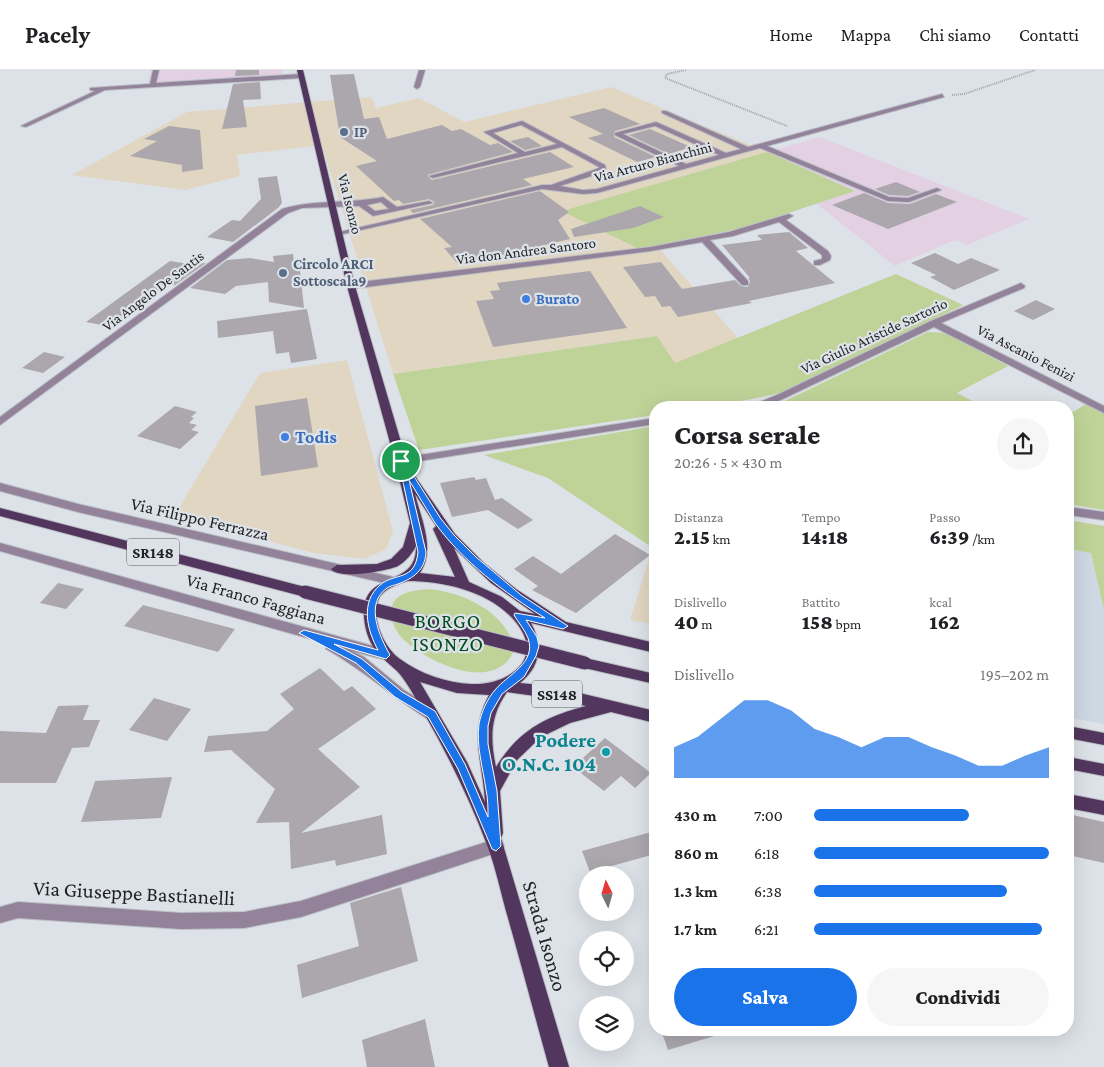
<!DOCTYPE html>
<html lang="it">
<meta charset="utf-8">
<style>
:root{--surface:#fff;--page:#f6f6f6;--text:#202124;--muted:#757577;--line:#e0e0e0;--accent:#1a73e8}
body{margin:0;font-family:"Crimson Pro",serif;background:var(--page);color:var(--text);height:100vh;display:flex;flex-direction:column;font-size:19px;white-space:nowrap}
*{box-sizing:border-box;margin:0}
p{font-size:16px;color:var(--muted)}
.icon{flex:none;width:28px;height:28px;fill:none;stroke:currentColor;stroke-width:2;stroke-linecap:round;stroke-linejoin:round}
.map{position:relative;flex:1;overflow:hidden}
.drawer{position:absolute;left:649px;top:331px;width:425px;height:635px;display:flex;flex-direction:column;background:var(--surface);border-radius:20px;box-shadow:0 5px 20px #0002}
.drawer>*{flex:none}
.needle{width:32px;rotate:355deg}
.tools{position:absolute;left:579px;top:796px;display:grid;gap:10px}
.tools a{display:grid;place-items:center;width:55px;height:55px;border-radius:50%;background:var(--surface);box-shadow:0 5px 20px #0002;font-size:25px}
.pin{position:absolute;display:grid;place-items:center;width:42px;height:42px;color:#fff;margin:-21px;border:2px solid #fff;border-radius:50%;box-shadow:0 1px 5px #0007}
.round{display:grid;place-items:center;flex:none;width:52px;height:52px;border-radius:26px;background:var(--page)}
.summary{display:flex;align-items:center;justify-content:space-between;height:85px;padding:0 25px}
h1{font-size:28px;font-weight:800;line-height:38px}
.figures{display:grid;grid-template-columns:repeat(3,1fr);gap:8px;height:85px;padding:5px 25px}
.figures div{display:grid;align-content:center}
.figures b{font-size:21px;font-weight:800}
.figures small{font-size:14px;font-weight:400}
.figures p{font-size:14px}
.chart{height:140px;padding:10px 25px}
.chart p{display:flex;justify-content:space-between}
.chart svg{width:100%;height:90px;margin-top:5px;fill:var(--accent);opacity:.7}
.action{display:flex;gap:10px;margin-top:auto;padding:10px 25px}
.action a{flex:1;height:58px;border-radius:30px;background:var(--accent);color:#fff;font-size:20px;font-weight:800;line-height:58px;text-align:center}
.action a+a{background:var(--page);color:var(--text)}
ul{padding:0 25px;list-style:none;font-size:16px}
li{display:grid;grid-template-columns:80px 60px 1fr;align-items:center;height:38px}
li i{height:12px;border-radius:6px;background:var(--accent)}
header{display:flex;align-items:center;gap:30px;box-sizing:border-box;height:70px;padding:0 25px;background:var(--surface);border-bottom:1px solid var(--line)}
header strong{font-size:24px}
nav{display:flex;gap:28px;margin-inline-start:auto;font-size:18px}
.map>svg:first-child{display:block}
.commercial{fill:#e1d6c2}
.industrial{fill:#e3d1e3}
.built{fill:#cdd8e3}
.green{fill:#bfd398}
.building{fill:#aba7ad}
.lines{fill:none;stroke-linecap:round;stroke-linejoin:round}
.minor-casing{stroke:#bbbfc5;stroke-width:2}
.major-casing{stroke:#bbbfc5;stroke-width:2}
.path{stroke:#a2a6aa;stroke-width:2;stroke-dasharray:1 1;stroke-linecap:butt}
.minor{fill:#93839a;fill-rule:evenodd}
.major{fill:#52365e;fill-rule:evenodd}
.major-bridge-casing{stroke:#bbbfc5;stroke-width:15;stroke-linecap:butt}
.major-bridge{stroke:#52365e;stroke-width:13}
.route{fill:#1a73e8;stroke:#fff;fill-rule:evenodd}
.service-dot{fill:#5c6f8a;stroke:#dde2e8;stroke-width:2}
.shop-dot{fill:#3f7fe0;stroke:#dde2e8;stroke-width:2}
.culture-dot{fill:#0f9aa8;stroke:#dde2e8;stroke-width:2}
.labels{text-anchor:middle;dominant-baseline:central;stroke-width:4.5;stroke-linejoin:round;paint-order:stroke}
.far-service-label{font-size:15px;font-weight:bold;fill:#4e5e75;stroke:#dde2e8;text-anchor:start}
.far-street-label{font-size:15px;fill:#1f2123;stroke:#dde2e8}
.far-shop-label{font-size:15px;font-weight:bold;fill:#366cbe;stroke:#dde2e8;text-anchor:start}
.shield{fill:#dde2e8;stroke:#585b5e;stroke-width:1}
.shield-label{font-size:16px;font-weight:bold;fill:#1f2123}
.shop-label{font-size:18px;font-weight:bold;fill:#366cbe;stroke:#dde2e8;text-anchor:start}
.street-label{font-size:18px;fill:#1f2123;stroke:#dde2e8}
.quarter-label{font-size:20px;letter-spacing:1px;fill:#014b1e;stroke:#dde2e8}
.near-culture-label{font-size:21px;font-weight:bold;fill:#0d838f;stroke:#dde2e8;text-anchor:end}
.near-street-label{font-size:21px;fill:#1f2123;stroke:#dde2e8}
</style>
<header>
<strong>Pacely</strong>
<nav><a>Home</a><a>Mappa</a><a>Chi siamo</a><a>Contatti</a></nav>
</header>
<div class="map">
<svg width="1104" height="997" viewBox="0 0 1104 997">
<rect width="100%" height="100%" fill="#dde2e8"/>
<!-- commercial -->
<path class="commercial" d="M611 17 767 82 563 141 657 176 738 268 675 294 657 266 393 304 322 75 237 85 240 106 185 120 72 105 187 42 371 27 376 38 419 28 464 52Z
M347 290 393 461 386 479 364 489 314 483 174 446 260 303Z
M655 470V555L630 550Z"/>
<!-- industrial -->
<path class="industrial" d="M151 0H282V5L147 14Z
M820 67 1029 149 967 175 955 170 895 196 817 134 854 121 767 82Z"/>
<!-- built -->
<path class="built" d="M1068 479 1091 483 1104 540V654L1068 647Z"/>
<!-- green -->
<path class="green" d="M767 82 855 121 743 158 639 179 562 141Z
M896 204 963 235 786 321C740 334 702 337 655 338V345L419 380 393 304 657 266 675 293Z
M928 262 946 263 1008 296 957 323 984 337 781 338 785 331Z
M1086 334 1104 344V440L1068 434V345Z
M655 356V470L653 478 548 408 484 385Z
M1068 450 1104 456V540L1091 483 1068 479Z
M429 519C465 523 504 541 515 578 498 625 430 594 404 570 394 561 385 541 396 529 404 521 418 520 429 519Z"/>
<!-- building -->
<path class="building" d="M236 0H259V5L235 6Z
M354 4 364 49 379 47 387 69 442 55 452 61 461 59 490 75 498 73 513 82 427 105 432 110 550 82 574 97 523 109 532 115 413 143 410 140 433 135 435 132 429 129 403 134 399 130 394 131 356 96 377 91 340 67 330 5Z
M260 12 261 29 243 30 247 57 222 59 233 14Z
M604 38 640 54 615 61 614 67 656 87 637 92 588 68 603 64 569 47Z
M169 56 200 60 203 99 182 102V95L130 86 157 71 144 69Z
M650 59 691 77 669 84 629 65Z
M528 67 542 76 525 80 510 71Z
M277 106 282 133 278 138 233 172 207 167 232 150 240 151 261 129 258 108Z
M896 112 920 122 908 126 889 125 875 119Z
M540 121 569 142 558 150 570 169 459 195 444 178 452 177 420 149Z
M864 123 888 133 910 134 936 124 957 132 888 159 832 135Z
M640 136 664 147 633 158 574 167 571 159Z
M789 162 808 178 796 181 835 213 749 231 752 233 678 247 670 236 662 237 655 226 645 227 623 197 661 192 682 219 735 210 741 216 748 217 750 211 748 208H750L722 175 762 170 757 165Z
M935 183 958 194 971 188 1000 200 954 220 930 207 936 205 911 193Z
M293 184 294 192 299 191 304 238 269 232 268 212 236 216 225 224 190 218 227 190 250 188 274 192 273 186Z
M170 191 189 194 206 193 175 215 170 214 162 221 159 220 107 256 86 252Z
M590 201 627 258 493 277 476 231 494 229 490 221 500 220 497 213Z
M1036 230 1055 239 1033 250 1014 241Z
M307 239 317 289 291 293 289 282 276 284 273 261 218 268 217 251Z
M44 282 65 287 43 303 22 298Z
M307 328 318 397 261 406 255 336Z
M175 336 197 342 191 347 194 348 189 353 197 355 191 360 199 362 180 379 137 366Z
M474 407 476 410 486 408 495 430 502 428 533 450 518 459 488 440 452 447 440 413Z
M615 464 650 485 576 543 532 520 538 516 514 499 533 486 561 504Z
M58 513 84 519 66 539 40 533Z
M143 535 235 559 218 582 124 556Z
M320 598 344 621 352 616 376 639 318 679 360 717 301 763 382 745 387 784 336 796 335 790 291 799 289 752 256 753 275 719 231 680 204 682 208 666 267 661 294 639 280 624Z
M154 628 191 639 167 671 129 660Z
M89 635 83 650H100L89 677 72 678 56 713H0V661L46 663 58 636Z
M605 668 651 703 635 718 621 706 604 721 573 697Z
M172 707 161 748 81 752 95 711Z
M1068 744 1104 752V793L1068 785Z
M655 761V784L590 802 582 781Z
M401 817 418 891 302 928 297 895 359 876 350 833Z
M425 949 435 997H367L362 970Z
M661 960H721V964L668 980Z"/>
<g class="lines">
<defs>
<path id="minor" d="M153 0H159L156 13 301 4 304 6 301 8 105 20 26 57 21 56 95 21 90 20V18L150 14Z
M419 0H425L420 17 417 19 414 17Z
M942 24 944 27 767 76 889 127 908 128 937 118 941 120 909 132 888 131 760 78 597 123 583 124 542 119 339 165 335 163 542 115H551L599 98V97L562 77 433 108 429 106 518 83 484 62 522 51 605 95 606 99 601 103 560 116 583 120 597 119 679 96 615 65V63L656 52 726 83 741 79 662 43V41H666L748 77ZM521 55 557 74 525 82 493 63ZM655 56 719 85 686 94 623 64Z
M383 127 397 137 429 131 433 133 373 146 359 136 302 138 288 143 0 355V347L282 139C315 129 350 134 383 127ZM381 132 389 139 375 141 367 135Z
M789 144 793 146 786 150 828 181 831 186 830 190 820 195H814V191L822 189V185L779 152 733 166 710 170 748 211V215H742L702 172 651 181 351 219 347 216 351 213 651 177 729 162Z
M1021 213 1025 216 1024 218 941 253 1104 336V343L934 257 768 336 734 338 762 331 777 325 931 251Z
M655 348V354L401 394 395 391 401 388Z
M0 413 78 434 393 507 397 508 399 511 397 514 393 515 78 442 0 421Z
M1068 437 1104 442V450L1068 445Z
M0 473 391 581 393 585 391 589 386 590 352 581 364 587 404 620 436 640 438 644 436 648 431 650 426 648C391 626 362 599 326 579L325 573 0 481Z
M496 769 502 771 504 776 502 781 496 783 301 847 244 858 181 859 18 848 0 853V837L18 832 181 843 244 842 301 831Z"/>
<path id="major" d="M297 0H303L355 216 408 396 455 464 484 493 516 519 566 552 655 573V583L531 553C543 575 541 596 520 613L550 616 655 641V653L611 642 570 653 541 667 517 690 500 721 503 763 501 768 569 997H549C535 947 522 897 508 848 501 824 496 798 487 775 470 730 449 687 425 645 418 633 407 611 397 601 378 584 367 576 364 548 360 497 417 521 416 476 412 484 406 491 398 496 387 501 338 510 331 499L337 495 377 494 391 489 403 477 410 453 395 391 347 216ZM415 424 436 456 433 459 455 507 420 503C436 479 421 449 415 424ZM454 478 491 513 535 544 520 541 502 527 469 512ZM408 511C446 511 497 523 520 558 543 593 503 616 471 614 447 613 420 604 400 589 384 578 368 544 381 525 388 517 399 514 408 511ZM420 612 457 623 489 625C468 663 483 692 485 732L467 692ZM507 622 550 628 586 636C545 647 519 660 496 697 490 669 490 646 507 622Z
M0 438 305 517 310 519 311 522 310 525 305 527 0 446Z
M585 588 655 604V614L580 597 578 593 580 589Z
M1068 656 1104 663V675L1068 668Z
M1068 687 1104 694V706L1068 699Z
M1068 724 1104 731V745L1068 738Z"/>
</defs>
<!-- minor casing -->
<use href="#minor" class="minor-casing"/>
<!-- major casing -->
<use href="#major" class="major-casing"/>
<!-- path -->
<path class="path" d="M686 0 667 4 665 8 787 56
M952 25 964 24 1035 0"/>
<!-- minor -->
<use href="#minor" class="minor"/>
<!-- major -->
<use href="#major" class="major"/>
<defs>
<path id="major-bridge" d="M305 522 585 593"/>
</defs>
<!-- major-bridge casing -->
<use href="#major-bridge" class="major-bridge-casing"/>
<!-- major-bridge -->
<use href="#major-bridge" class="major-bridge"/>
</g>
<!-- route -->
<path class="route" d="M398 389H403L441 449 454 465 476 487 521 525 568 556 563 559 526 550 537 567 539 576 536 586 524 607 502 624 491 643 488 656V674L497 721 501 776 496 781 492 779 458 699 428 647 395 627 356 593 299 563 304 560 378 580C367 560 360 532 380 515 395 502 415 512 418 482ZM409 410C418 424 426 439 435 453 463 492 505 523 545 548L515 543 514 545C518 552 525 560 528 568 537 593 507 605 495 620 487 629 481 643 479 654 476 676 483 698 486 720 488 729 488 738 488 747L465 694 435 641 402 622 362 589 334 574 386 589 390 585C380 567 364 534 387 518 390 516 395 515 398 514 414 508 425 500 426 482Z"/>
<!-- markers -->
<g class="service-dot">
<circle cx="344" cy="62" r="5"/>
<circle cx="283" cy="203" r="5"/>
</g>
<g class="shop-dot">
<circle cx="526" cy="229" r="5"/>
<circle cx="285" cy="367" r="5"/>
</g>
<circle class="culture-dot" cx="606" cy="682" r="5"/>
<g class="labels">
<!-- far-service labels -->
<g class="far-service-label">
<text x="354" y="62">IP</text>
<text x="293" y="194">Circolo ARCI<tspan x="293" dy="17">Sottoscala9</tspan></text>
</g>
<!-- far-street labels -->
<g class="far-street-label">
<text transform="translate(653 92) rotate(-15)">Via Arturo Bianchini</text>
<text transform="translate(350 134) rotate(76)">Via Isonzo</text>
<text transform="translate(526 181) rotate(-7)">Via don Andrea Santoro</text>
<text transform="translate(153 221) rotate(-37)">Via Angelo De Santis</text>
<text transform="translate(874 266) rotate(-25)">Via Giulio Aristide Sartorio</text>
<text transform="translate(1026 283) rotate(27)">Via Ascanio Fenizi</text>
</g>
<!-- far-shop labels -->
<g class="far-shop-label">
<text x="536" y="229">Burato</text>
</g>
<!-- shield labels -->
<g class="shield">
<rect x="127" y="468.5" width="52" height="27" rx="4"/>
<rect x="532" y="610.5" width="50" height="27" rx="4"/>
</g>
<g class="shield-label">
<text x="153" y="482">SR148</text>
<text x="557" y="624">SS148</text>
</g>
<!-- shop labels -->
<g class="shop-label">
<text x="295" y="367">Todis</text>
</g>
<!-- street labels -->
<g class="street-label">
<text transform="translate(200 449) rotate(13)">Via Filippo Ferrazza</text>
<text transform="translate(256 529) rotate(16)">Via Franco Faggiana</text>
</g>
<!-- quarter labels -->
<g class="quarter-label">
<text x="448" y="551">BORGO<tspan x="448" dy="23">ISONZO</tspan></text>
</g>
<!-- near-culture labels -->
<g class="near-culture-label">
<text x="596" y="670">Podere<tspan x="596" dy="24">O.N.C. 104</tspan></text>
</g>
<!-- near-street labels -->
<g class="near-street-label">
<text transform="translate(134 823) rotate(3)">Via Giuseppe Bastianelli</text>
<text transform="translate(545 866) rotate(74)">Strada Isonzo</text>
</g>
</g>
</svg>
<div class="tools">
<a><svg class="needle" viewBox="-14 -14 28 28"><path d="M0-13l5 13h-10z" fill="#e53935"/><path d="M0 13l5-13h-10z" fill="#757577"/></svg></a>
<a><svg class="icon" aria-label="locate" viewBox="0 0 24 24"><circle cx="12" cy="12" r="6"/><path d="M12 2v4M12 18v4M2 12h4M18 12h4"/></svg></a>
<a><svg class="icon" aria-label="layers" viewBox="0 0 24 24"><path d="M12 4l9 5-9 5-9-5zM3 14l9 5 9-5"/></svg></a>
</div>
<div class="pin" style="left:401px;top:391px;background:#1e9e55"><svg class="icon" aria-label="arrive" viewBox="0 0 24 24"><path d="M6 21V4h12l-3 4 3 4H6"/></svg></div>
<section class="drawer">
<div class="summary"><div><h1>Corsa serale</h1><p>20:26 · 5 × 430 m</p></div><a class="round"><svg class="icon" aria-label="share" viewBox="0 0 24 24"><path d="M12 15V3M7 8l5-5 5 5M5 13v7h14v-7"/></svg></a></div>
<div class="figures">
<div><p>Distanza</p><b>2.15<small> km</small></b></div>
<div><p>Tempo</p><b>14:18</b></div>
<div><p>Passo</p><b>6:39<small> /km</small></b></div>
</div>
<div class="figures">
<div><p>Dislivello</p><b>40<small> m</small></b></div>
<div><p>Battito</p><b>158<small> bpm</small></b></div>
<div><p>kcal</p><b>162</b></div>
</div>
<div class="chart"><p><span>Dislivello</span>195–202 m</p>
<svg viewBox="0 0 160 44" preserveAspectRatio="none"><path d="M0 44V29L10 24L20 15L30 6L40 6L50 11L60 20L70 24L80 29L90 24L100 24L110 29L120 33L130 38L140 38L150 33L160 29V44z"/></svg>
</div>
<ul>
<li><b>430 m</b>7:00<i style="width:66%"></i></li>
<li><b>860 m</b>6:18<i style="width:100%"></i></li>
<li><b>1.3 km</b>6:38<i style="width:82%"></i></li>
<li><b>1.7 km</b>6:21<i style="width:97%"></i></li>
</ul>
<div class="action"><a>Salva</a><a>Condividi</a></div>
</section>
</div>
